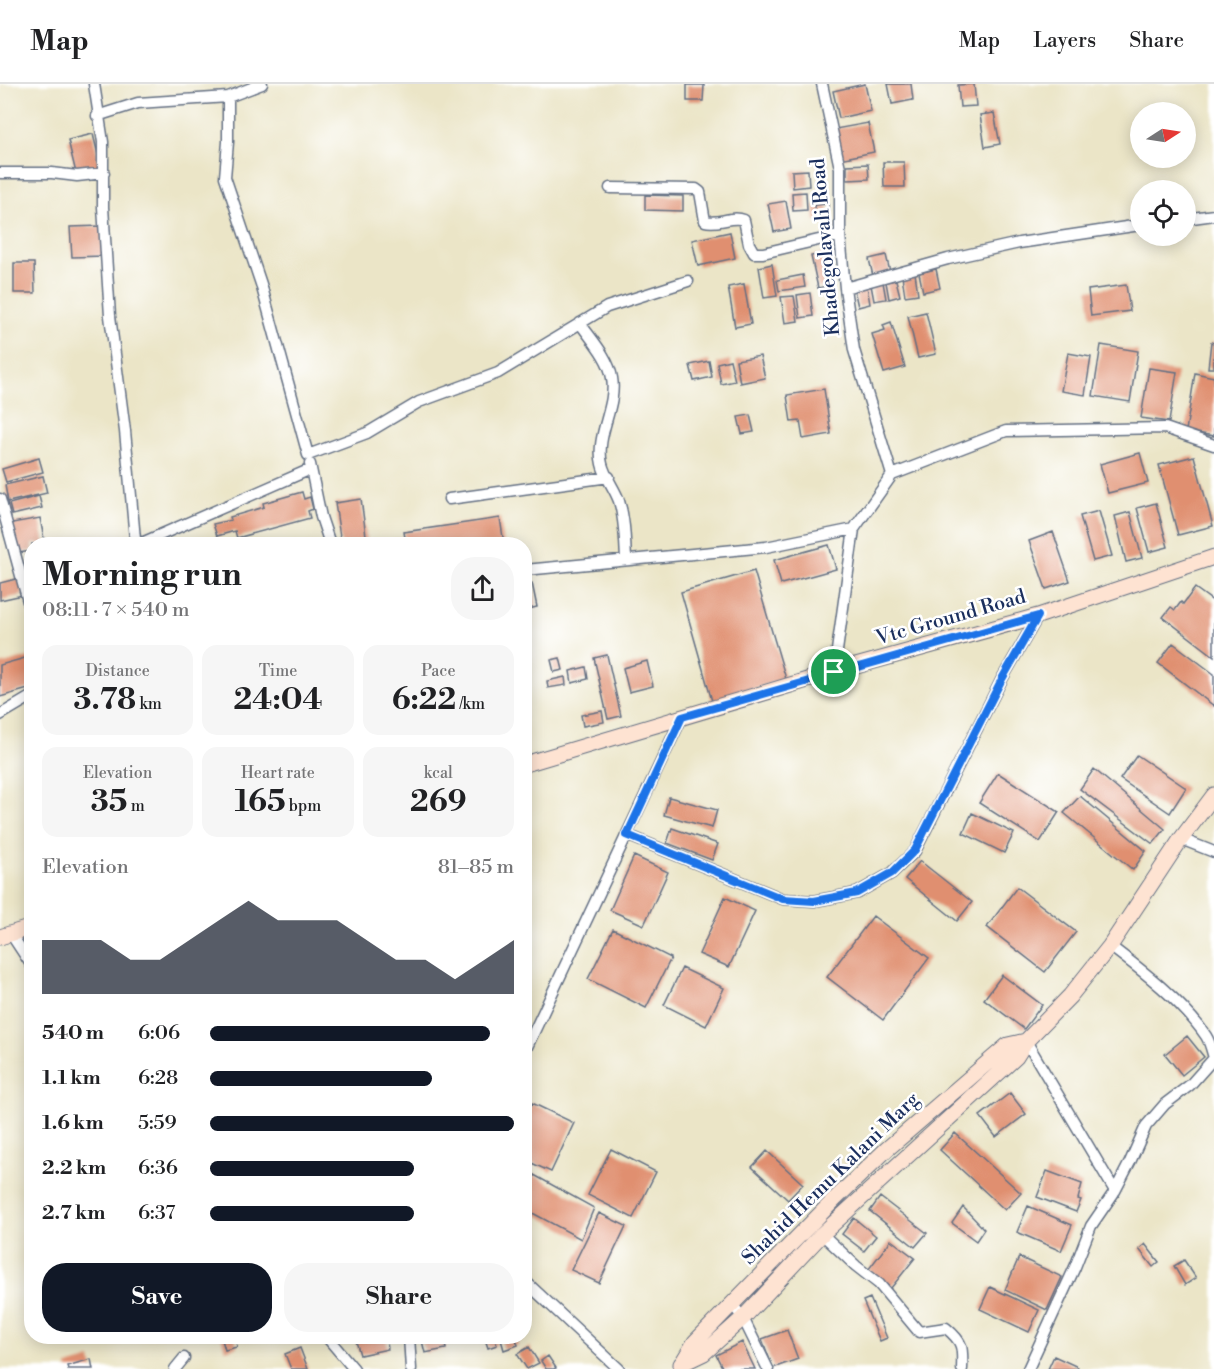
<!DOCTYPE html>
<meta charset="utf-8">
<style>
:root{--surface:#fff;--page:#f6f6f6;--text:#202124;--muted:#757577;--line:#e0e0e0;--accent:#111827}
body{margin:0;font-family:"Libre Bodoni",serif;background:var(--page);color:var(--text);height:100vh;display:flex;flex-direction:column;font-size:22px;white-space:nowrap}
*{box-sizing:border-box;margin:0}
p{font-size:20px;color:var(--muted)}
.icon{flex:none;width:33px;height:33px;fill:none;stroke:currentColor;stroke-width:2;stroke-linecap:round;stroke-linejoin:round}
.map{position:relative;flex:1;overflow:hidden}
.drawer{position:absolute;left:24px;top:453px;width:508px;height:807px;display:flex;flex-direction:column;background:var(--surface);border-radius:24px;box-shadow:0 3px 15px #0003}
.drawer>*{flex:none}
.needle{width:39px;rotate:78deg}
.controls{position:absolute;left:1130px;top:18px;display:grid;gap:12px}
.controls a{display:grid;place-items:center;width:66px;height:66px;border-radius:50%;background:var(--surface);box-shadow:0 3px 15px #0003;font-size:30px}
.pin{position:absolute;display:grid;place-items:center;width:51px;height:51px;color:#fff;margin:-26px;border:3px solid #fff;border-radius:50%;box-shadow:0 2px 6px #0007}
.round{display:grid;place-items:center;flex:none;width:63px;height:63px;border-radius:24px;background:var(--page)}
.overview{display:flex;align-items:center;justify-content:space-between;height:102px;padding:0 18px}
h1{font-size:33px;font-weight:700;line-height:45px}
.figures{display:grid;grid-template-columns:repeat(3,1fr);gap:9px;height:102px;padding:6px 18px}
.figures div{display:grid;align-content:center;border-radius:15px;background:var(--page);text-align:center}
.figures b{font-size:30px;font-weight:700}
.figures small{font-size:16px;font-weight:400}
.figures p{font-size:16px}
.chart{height:168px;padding:12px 18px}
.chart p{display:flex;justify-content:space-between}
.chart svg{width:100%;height:108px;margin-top:6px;fill:var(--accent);opacity:.7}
.primary-button{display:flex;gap:12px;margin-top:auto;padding:12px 18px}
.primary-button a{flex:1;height:69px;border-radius:24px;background:var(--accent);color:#fff;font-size:24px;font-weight:700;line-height:69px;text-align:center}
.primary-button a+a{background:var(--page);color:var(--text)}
ul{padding:0 18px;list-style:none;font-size:20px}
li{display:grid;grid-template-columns:96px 72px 1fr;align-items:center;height:45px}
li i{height:15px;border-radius:8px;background:var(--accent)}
header{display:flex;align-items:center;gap:36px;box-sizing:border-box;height:84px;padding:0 30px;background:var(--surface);border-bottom:2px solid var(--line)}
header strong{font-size:28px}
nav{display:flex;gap:33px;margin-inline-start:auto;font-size:21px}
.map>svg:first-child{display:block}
.building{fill:#e08f6f}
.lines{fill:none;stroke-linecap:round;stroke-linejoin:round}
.street-casing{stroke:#646f83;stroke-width:13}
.secondary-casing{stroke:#646f83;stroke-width:17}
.street{stroke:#fff;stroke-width:10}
.secondary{stroke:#fee3d2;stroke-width:15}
.route-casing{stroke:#fff;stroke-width:12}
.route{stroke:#1a73e8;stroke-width:8}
.labels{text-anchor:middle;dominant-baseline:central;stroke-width:5;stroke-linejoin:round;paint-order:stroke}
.street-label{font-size:20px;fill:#1b2f5e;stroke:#fff}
</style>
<header>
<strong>Map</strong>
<nav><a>Map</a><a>Layers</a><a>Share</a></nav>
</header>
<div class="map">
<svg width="1214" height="1285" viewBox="0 0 1214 1285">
<rect width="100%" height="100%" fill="#fff"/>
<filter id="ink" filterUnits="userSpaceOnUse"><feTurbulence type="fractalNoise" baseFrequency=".0167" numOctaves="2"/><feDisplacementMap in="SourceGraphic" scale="12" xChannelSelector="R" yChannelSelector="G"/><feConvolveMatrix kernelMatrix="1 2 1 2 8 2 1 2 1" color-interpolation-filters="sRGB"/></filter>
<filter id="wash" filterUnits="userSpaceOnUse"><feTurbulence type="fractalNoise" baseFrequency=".008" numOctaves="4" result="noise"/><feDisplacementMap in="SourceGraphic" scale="24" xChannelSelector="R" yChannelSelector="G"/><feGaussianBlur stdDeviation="1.35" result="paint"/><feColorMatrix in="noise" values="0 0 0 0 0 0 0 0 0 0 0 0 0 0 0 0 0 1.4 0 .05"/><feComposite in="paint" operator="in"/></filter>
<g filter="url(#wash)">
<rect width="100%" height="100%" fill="#ebe5c7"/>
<g id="blocks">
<!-- building -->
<path class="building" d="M865 0 871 27 839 34 833 7Z
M888 0H911L913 16 892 20Z
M974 0 976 22 960 23 958 1Z
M687 1H704L703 17H687Z
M994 29 1000 60 985 63 980 31Z
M868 39 874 68 840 75 835 45Z
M93 50 101 84 76 89 68 56Z
M883 78H904L905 103H884Z
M868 80 869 95 847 96V81Z
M808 86 809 102 793 104 792 87Z
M806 108 807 126 793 127 792 109Z
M645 111 683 112V127L645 126Z
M786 117 791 145 774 148 768 120Z
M828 120 829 136 815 137 814 121Z
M102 142 103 172 72 173 70 143Z
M730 148 735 174 698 182 692 156Z
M826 169 833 201 818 204 811 172Z
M886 171 890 188 873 192 869 175Z
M14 179H34L35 209H14Z
M772 180 777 212 764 214 759 183Z
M936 185 940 204 923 208 919 189Z
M915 189 918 210 905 212 902 192Z
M803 191 805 203 779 207 777 196Z
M896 196 900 212 889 215 886 198Z
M883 198 886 215 874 217 871 201Z
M744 200 751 240 735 243 728 203Z
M1126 201 1130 227 1091 232 1088 206Z
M867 202 870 220 858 223 854 205Z
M810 209 813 232 800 234 797 211Z
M794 212 798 237 785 239 781 213Z
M926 228 936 270 918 274 908 232Z
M891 238 905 283 884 289 872 250 885 246 883 241Z
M1211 258 1214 259V284H1208Z
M1101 261 1138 267 1130 318 1093 312Z
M1068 269 1091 273 1085 311 1061 307Z
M760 272 765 294 740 299 736 276Z
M730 276 735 297 721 300 717 279Z
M709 277 712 293 694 297 690 281Z
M1149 284 1177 288 1169 338 1141 334Z
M1195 289 1214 293V352L1186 347Z
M824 305 831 350 803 355 800 337 791 338 787 311Z
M750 331 754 348 742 350 738 333Z
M1140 369 1148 399 1108 409 1100 380Z
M1194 372 1213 442 1178 451 1159 381Z
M39 374 43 388 6 398 2 385Z
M43 392 47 409 8 418 5 401Z
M302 408 304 415 310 413 313 425 308 427 310 434 237 454 235 447 217 452 213 440 231 436 230 433 264 423 263 419Z
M39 412 42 424 12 431 9 420Z
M361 415 367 459 405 454 404 448 500 434 504 460H341L335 419Z
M1156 419 1168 463 1149 468 1137 424Z
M1099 427 1112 472 1093 477 1080 432Z
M1130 428 1142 474 1126 478 1115 432Z
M40 434 45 460H32V467L18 469 12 439Z
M1053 448 1070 497 1046 505 1029 457Z
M829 461 836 485 781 500 774 476Z
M754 487 786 595 712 617 681 508Z
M20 494 23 511 0 516V499Z
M532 499 537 523 525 526V500Z
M1195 504 1214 518V572L1163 533 1171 523 1175 526 1181 518 1183 520Z
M1173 559 1214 590V622L1158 579Z
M607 571 621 632 608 635 594 574Z
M32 572V604L0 613V581Z
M560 574 563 586 554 588 551 576Z
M647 577 653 602 629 608 623 584Z
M586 583 588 595 572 599 570 587Z
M565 593 566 601 548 604 547 597Z
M602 627 604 638 583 642 581 631Z
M1137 671 1186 704 1170 729 1120 695Z
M1094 685 1165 745 1153 760 1080 705Z
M998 689 1059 728 1040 758 979 719Z
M1080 712 1146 767 1133 786 1064 729Z
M669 713 717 726 712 744 664 731Z
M972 729 1014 749 1004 769 963 749Z
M672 744 718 760 712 776 667 759Z
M634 772 668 788 644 841 610 826Z
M920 777 972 818 957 837 905 795Z
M1017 803 1076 848 1045 888 987 843Z
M725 813 755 827 729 883 699 870Z
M873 832 929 874 883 936 827 893Z
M613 845 671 874 646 924 588 895Z
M682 884 724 904 706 942 664 921Z
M1002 891 1042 921 1024 945 984 915Z
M1187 952 1204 973 1182 991 1165 970Z
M1010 1009 1026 1030 996 1053 980 1032Z
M532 1019 574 1039 551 1088 525 1076V1034Z
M955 1049 1021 1109 1005 1126 940 1066Z
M611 1065 656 1088 633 1134 588 1111Z
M767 1067 803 1100 788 1116 752 1083Z
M525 1086 594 1124 581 1155 525 1125Z
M1047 1087 1082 1100 1078 1115 1081 1116 1076 1128 1037 1113Z
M880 1113 927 1149 915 1163 870 1127Z
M1028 1122 1072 1141 1061 1167 1017 1148Z
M963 1123 984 1145 976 1157 952 1139Z
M599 1129 626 1142 599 1199 571 1186Z
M854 1134 876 1152 864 1167 842 1150Z
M891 1156 915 1174 891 1204 868 1186Z
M1145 1160 1159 1178 1153 1183 1139 1165Z
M1019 1173 1062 1193 1047 1226 1005 1206Z
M1184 1176 1196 1194 1185 1201 1174 1182Z
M990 1203 1039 1226 1029 1248 980 1225Z
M870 1214 887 1254 880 1257 863 1217Z
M787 1246 798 1275 773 1284 762 1255Z
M221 1252H235L237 1263 225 1266Z
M378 1252H386L388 1265 360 1271 356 1257Z
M444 1252 446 1265 425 1269 421 1253Z
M484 1252H494L497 1261 488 1264Z
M500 1252H515L518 1261 504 1266Z
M742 1258 755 1285H723L716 1271Z
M529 1263 539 1279 527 1285 517 1270Z
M300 1264 308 1285H291L285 1270Z
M548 1272 556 1284 554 1285H546L541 1277Z
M1054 1272 1078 1283 1077 1285H1048Z
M91 1275 93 1285H68L67 1282Z"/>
</g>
</g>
<g filter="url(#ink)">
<use href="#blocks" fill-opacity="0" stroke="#646f83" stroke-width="1.5"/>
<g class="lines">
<defs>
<path id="street" d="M94 0 103 58V123L110 232 125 347 135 455 138 459 144 458 311 385
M822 0 840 84V151L845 204 854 266 892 391
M228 13V58L225 93 261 200 308 371 367 349 419 318 498 289 607 223 688 197
M97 32 138 19 228 13 262 0
M0 89H52L77 92 104 89
M610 104 696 105 700 108 705 137C718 141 731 131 744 136L749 160 754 169H763L840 151
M1185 135 1214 131
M845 204 948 175 1019 159 1140 141
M580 239C591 255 609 274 612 294 617 323 595 351 602 380 605 393 615 405 619 417 625 436 625 457 626 476
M310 380 321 433 330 460
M0 415 32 532
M449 415 609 393
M525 486 766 463 854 445 892 391 1006 347 1165 344 1214 361
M834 588 854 445
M0 631 32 612
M627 751 783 815 814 817 857 809 892 789 915 767 1002 595 1038 532
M1181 755 1214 768
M11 850 32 882
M1026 957 1115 1107
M525 967 682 633
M822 1150 856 1182 879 1200 919 1248 946 1244C963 1258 963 1263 962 1285
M525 1197 619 1285
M732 1220 743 1234 768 1285
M326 1252 354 1285
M409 1252 411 1285
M175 1285 184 1274
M1028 1285 1075 1183 1091 1142 1115 1107 1130 1078 1146 1042 1165 1020 1190 1001 1214 974C1212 967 1210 958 1206 952 1183 918 1143 887 1110 862"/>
<path id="secondary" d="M525 680 834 588 1038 532 1214 473
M0 853 32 843
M681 1280 704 1269 743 1234 822 1150 1016 973 1026 957 1070 912 1110 862 1181 755 1214 711
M681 1281 695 1258 836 1114 887 1065 1008 961 1026 957"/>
</defs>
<!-- street casing -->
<use href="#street" class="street-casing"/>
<!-- secondary casing -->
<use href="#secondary" class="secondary-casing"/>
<!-- street -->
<use href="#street" class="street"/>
<!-- secondary -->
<use href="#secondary" class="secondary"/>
</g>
</g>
<g class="lines" filter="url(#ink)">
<defs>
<path id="route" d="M1038 532 1002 595 915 766 892 789 857 809 814 817 783 815 627 751 682 633Z"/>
</defs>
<!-- route casing -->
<use href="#route" class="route-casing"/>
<!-- route -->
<use href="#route" class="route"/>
</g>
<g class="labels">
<!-- street labels -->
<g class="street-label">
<text transform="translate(826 163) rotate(-95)">Khadegolavali Road</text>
<text transform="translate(951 534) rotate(-16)">Vtc Ground Road</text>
<text transform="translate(831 1095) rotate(-44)">Shahid Hemu Kalani Marg</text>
</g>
</g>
</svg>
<div class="controls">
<a><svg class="needle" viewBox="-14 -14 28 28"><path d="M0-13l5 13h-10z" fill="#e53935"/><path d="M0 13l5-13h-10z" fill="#757577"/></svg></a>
<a><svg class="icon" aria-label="locate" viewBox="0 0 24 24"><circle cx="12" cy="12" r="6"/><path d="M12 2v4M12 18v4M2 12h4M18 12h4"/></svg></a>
</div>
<div class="pin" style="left:834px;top:588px;background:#1e9e55"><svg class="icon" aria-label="arrive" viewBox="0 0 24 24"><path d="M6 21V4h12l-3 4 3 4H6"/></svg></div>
<section class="drawer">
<div class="overview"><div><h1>Morning run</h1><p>08:11 · 7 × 540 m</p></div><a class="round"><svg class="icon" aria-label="share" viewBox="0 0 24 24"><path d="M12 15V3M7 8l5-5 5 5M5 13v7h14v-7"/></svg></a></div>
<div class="figures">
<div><p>Distance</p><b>3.78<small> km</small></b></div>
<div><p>Time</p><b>24:04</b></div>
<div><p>Pace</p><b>6:22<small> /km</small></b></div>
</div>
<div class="figures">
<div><p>Elevation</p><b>35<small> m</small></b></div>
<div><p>Heart rate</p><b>165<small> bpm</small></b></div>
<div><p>kcal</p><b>269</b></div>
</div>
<div class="chart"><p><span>Elevation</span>81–85 m</p>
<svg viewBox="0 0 160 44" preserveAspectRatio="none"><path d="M0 44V22L10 22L20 22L30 30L40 30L50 22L60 14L70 6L80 14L90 14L100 14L110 22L120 30L130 30L140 38L150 30L160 22V44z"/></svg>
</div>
<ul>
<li><b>540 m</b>6:06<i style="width:92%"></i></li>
<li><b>1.1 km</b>6:28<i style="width:73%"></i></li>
<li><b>1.6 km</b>5:59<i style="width:100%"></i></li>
<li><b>2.2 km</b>6:36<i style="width:67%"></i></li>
<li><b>2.7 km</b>6:37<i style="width:67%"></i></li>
</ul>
<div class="primary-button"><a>Save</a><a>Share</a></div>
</section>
</div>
